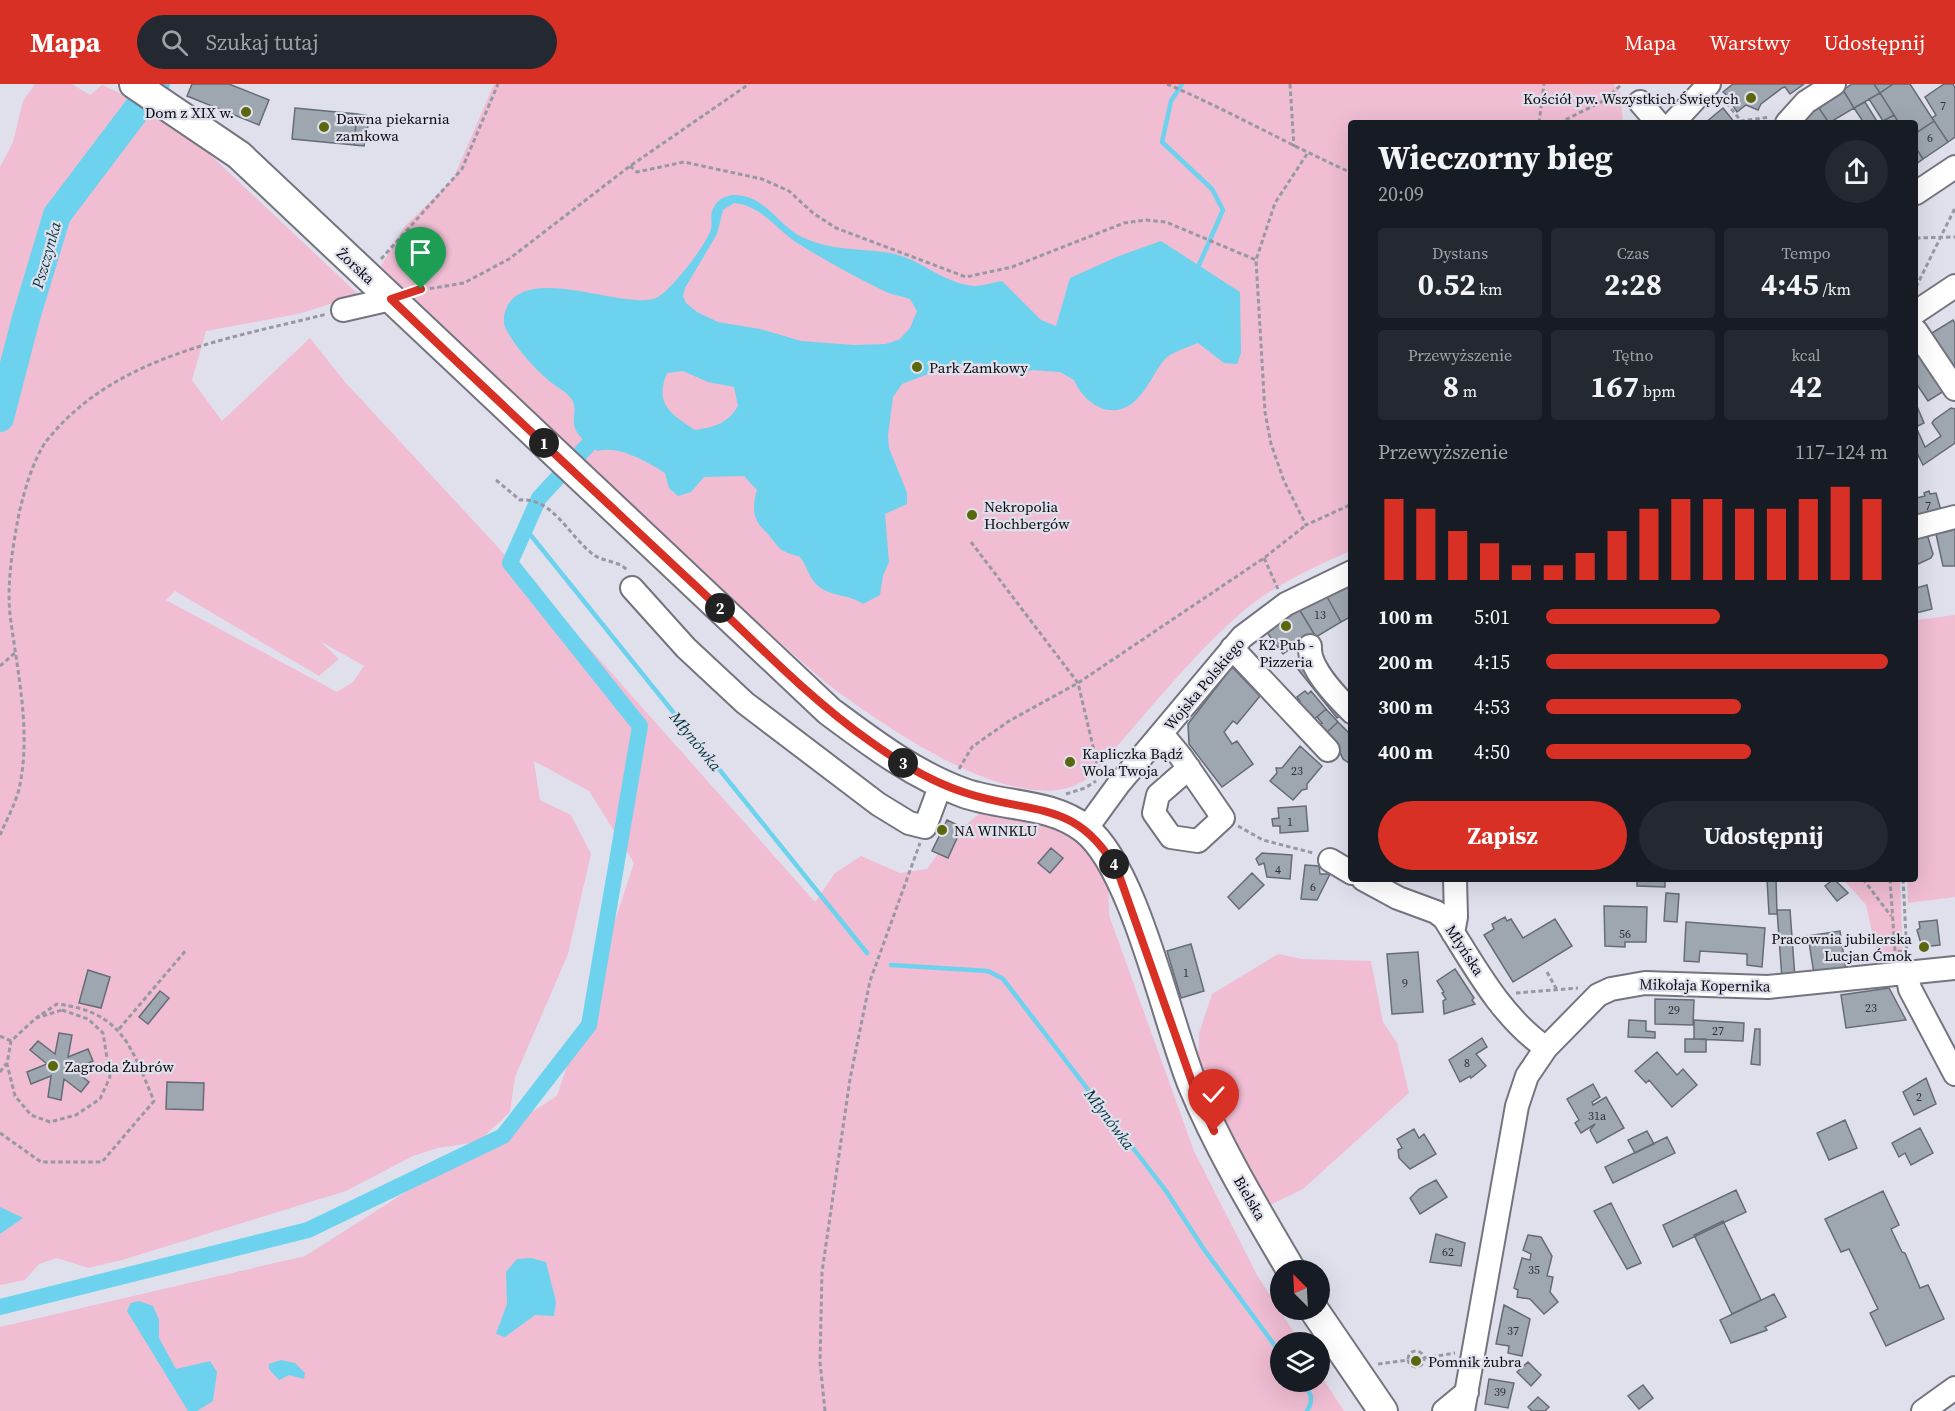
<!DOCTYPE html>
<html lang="pl">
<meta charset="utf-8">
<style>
:root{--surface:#171b24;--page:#242831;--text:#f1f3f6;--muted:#9ea1a6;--accent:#d93025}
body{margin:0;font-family:"Source Serif 4",serif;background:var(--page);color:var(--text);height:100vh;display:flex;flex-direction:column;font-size:22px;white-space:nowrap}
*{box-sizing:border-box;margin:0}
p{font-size:20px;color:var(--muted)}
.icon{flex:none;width:33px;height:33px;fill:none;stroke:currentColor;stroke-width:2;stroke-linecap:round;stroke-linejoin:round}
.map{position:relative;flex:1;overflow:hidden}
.side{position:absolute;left:1348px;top:36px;width:570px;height:762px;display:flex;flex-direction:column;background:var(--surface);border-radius:6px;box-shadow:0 6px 24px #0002}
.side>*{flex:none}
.needle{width:39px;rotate:336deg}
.controls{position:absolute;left:1270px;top:1176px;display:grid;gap:12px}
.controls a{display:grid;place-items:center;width:60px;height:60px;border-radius:50%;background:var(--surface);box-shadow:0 6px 24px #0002;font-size:30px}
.pin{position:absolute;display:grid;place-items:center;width:51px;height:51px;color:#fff;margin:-62px -26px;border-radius:50% 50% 50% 0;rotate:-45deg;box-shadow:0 0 6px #0007}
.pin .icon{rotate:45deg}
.km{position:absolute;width:30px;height:30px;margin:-15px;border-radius:50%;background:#222;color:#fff;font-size:16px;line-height:30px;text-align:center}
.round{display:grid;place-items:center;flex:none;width:63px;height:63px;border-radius:32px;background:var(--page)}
.head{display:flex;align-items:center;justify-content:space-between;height:102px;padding:0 30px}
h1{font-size:33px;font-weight:700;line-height:45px}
.figures{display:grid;grid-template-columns:repeat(3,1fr);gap:9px;height:102px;padding:6px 30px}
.figures div{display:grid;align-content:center;border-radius:6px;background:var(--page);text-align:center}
.figures b{font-size:30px;font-weight:700}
.figures small{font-size:16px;font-weight:400}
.figures p{font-size:16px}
.chart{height:168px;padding:12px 30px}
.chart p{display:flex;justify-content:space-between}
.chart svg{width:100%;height:108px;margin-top:6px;stroke:var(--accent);stroke-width:6}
.action{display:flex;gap:12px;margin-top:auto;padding:12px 30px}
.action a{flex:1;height:69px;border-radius:36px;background:var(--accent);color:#fff;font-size:24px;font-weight:700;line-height:69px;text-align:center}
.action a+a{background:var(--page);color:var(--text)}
ul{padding:0 30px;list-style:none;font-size:20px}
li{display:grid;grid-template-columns:96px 72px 1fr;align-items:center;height:45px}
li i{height:15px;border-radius:8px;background:var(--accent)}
header{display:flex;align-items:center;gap:36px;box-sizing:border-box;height:84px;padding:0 30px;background:var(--accent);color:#fff}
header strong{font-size:28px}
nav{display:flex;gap:33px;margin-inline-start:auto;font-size:21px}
.search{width:420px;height:54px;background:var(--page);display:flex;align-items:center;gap:15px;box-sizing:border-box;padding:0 21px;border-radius:33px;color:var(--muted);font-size:22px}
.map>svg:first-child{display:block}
.green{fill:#f0bdd3;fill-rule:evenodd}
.water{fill:#6dd2ed;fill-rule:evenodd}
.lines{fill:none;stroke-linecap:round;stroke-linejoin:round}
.stream{stroke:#6dd2ed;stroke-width:4.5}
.canal{stroke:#6dd2ed;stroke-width:16}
.river{stroke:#6dd2ed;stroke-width:28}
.building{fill:#9ea7b0;stroke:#656c75;stroke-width:1.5}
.minor-casing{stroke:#73747f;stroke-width:26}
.major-casing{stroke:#73747f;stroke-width:32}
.path{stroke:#9898a2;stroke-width:3;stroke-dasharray:4.5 3;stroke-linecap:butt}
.minor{stroke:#fff;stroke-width:22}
.major{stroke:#fff;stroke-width:28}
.route-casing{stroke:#fff;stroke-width:12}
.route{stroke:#d93025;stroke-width:8}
.poi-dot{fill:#5b670c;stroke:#e0e0ed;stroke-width:2}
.labels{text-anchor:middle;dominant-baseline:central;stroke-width:4.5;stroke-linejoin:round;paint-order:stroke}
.number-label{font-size:12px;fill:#303237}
.poi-label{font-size:15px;fill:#0b0b0f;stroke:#e0e0ed;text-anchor:start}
.street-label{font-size:15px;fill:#0b0b0f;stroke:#e0e0ed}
.water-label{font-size:16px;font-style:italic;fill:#02343f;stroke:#e0e0ed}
</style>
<header>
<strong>Mapa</strong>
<div class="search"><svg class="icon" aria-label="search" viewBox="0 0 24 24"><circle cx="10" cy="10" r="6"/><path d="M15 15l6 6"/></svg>Szukaj tutaj</div>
<nav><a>Mapa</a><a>Warstwy</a><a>Udostępnij</a></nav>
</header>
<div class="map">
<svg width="1955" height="1327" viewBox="0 0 1955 1327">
<rect width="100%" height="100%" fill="#e0e0ed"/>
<!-- green -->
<path class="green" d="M35 0H72L90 11 102 1 168 31 359 211 298 230 206 247 192 296 222 337 310 254 345 298 544 513 815 818 835 789 861 772 900 789 927 785 946 758 981 728 1043 736 1083 760 1108 793 1109 831 1194 1067 1257 1191 1300 1258H1281V1298H1320V1290L1344 1327H0V1243L305 1172 557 1012 634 779 589 707 534 677 540 716 571 731 591 770 568 870 515 993 510 1028 478 1058 437 1064 413 1072 346 1107 122 1176 88 1184 57 1174 39 1180 25 1196 0 1201V83L13 58 23 17ZM175 507 319 592 339 575 320 557 364 582 353 598 337 608 166 516Z
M494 0H1613L1620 9 1623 39H1352L1351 467C1313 483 1272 502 1240 530 1187 576 1139 639 1092 691 1028 747 879 638 826 599L583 385 381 182 405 142 453 95Z
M1955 531V813L1908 819 1907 795H1916V536Z
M1843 795H1900L1903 877 1879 879 1866 821Z
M1278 870 1302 875 1371 877 1383 938 1397 959 1409 1009 1303 1105 1268 1122 1208 1001 1198 976 1199 949 1212 910Z"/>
<!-- water -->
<path class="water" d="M732 111C766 110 776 141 804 154 833 167 860 164 890 169 920 174 943 200 975 202 983 202 994 198 1002 197L1041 236 1056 242 1070 194 1119 172 1161 157 1240 208 1241 269 1237 280 1224 279 1198 259C1188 263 1172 268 1165 275 1154 288 1148 305 1135 317 1112 338 1084 320 1074 296L1060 288 1032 286 1016 291 980 279 946 283 902 300 893 313 888 351 889 364 907 409V420L885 430 889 478 883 492 880 511 863 520C849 510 832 513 818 502 809 494 807 482 800 473 774 465 782 465 766 448 752 435 752 424 757 406L744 392 704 393 691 408 678 412 669 404 665 389C646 377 619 361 597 367 589 360 578 353 575 344 571 333 579 324 570 313 564 306 555 302 548 296 533 283 517 265 507 247 503 241 503 233 506 225 526 177 628 229 658 213 672 205 707 160 711 145 713 138 709 130 714 123 718 115 724 113 732 111ZM734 119C763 122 776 146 799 160 826 177 855 193 884 207 892 211 902 212 910 215L917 227 910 244 900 255 886 260 854 261 801 257 760 245 718 238 697 228 686 219 683 212 685 204 717 150 723 126ZM683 287 708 298 734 303 738 322C727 340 715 343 695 346 671 330 654 320 667 289Z
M0 1123 23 1134 0 1150Z
M531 1174 546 1178 556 1218 554 1232 535 1231 505 1253 496 1250 507 1220 506 1188 517 1175Z
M139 1217 153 1222 159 1236V1254L176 1285 210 1277 217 1288 213 1317 197 1327H188L127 1227 131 1219Z
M281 1276 295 1279 305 1289 304 1295 289 1291 279 1296 269 1285V1280Z"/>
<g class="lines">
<!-- stream -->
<path class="stream" d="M1182 0 1171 17 1162 58 1212 105 1223 126 1199 181
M525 444 867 869
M891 881 988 887 1003 895 1166 1107 1203 1164 1281 1270
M1302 1298C1310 1308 1315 1314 1307 1327"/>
<!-- canal -->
<path class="canal" d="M0 1223 308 1146 503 1052 589 941 640 642 510 479 539 414 589 360"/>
<!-- river -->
<path class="river" d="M0 334 26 234 57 131 156 0"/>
</g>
<!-- building -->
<path class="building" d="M192 0H229L269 16 259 41 187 12Z
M1733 0H1804L1790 10 1785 3 1782 4 1761 20 1758 26 1746 21 1737 28 1732 20 1735 18 1723 8Z
M1852 0H1874L1880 9 1854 24 1843 6Z
M1874 0H1893L1880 9Z
M1893 0H1910L1934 37 1916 49V39H1899L1880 9Z
M1944 0H1953L1955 4V53L1948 58 1932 34 1936 31 1925 13Z
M1843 6 1854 24 1829 39 1817 21Z
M1880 9 1894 31 1883 37 1869 15Z
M1865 18 1878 39H1864L1854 24Z
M1817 21 1829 39H1799Z
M295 24 357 30 354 61 292 55Z
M1723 24 1735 39H1705Z
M357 30 370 32 364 62 354 61Z
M1894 31 1899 39H1881L1883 37Z
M1934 37 1948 58 1923 75 1916 64V49Z
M1916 64 1923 75 1916 80Z
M1953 236 1955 239V294L1927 252Z
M1916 263 1944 307 1928 317 1916 299Z
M1916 320 1924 339 1916 343Z
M1951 324 1955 325V359L1923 381 1916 367V343L1925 363 1941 352 1932 339 1934 336Z
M1929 407 1930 410 1936 409 1942 430 1916 437V414L1925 412 1924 409Z
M1955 444V482H1943L1936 450Z
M1927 450 1933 470 1931 474 1916 481V453Z
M1352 501V532L1341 538 1326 511Z
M1927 501 1932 525 1916 529V504Z
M1326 511 1341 538 1316 553 1299 525Z
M1299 525 1316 553 1310 551 1283 570 1266 547Z
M1300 573 1344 629 1337 634 1293 579Z
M1232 583 1260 612 1237 640 1233 637 1224 648 1232 660 1237 657 1253 680 1222 703 1189 660 1188 640Z
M1305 607 1308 610 1311 607 1326 625 1311 638 1296 621 1300 617 1297 613Z
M1326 625 1338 638 1326 649 1319 641 1322 639 1317 633Z
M1338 638 1352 652V681L1343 675 1337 662 1326 649Z
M1300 662 1322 682 1307 700V705L1302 706 1293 716 1270 697 1277 689 1276 684H1282Z
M1306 722 1308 747 1280 749V742H1273L1272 735 1279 734 1278 724Z
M947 736 962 743 948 774 932 767Z
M1051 764 1063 774 1050 789 1038 779Z
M1262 769 1292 771 1290 795 1267 793 1264 779 1259 781 1256 775Z
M1305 781 1319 782 1320 790H1330L1317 816 1301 815Z
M1252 789 1264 801 1239 825 1228 813Z
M1637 795H1665V803L1637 802Z
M1767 795H1776L1777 830H1769Z
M1834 795 1848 809 1837 817 1825 802Z
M1666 809 1679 810 1677 838 1664 837Z
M1604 822 1647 823 1646 858H1625V863L1605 862Z
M1777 826H1790L1795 894 1782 895Z
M1505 833 1507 837 1511 835 1523 854 1555 835 1572 862 1513 898 1484 851 1494 845 1492 840Z
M1937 836 1940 861 1922 863 1917 846 1920 844 1919 838Z
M1686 838 1765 844 1762 883 1747 881V870L1700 867 1699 878 1684 877Z
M1840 847 1846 886 1814 890 1808 852Z
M1191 860 1204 907 1181 914 1167 867Z
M1418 868 1423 928 1392 930 1387 870Z
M1455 885 1474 914 1472 916 1475 920 1444 930 1443 917 1446 915 1442 909 1444 908 1437 897Z
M88 886 110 893 101 924 79 919Z
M1889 904 1906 936 1846 944 1841 911Z
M160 907 169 914 148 940 139 933Z
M1655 915 1694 916 1693 941 1655 940Z
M1629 936 1646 937V947L1655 948V954L1628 953Z
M1694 936 1744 939 1743 957 1694 955Z
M1755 945H1760V981L1751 980Z
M59 949 72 951 68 973 88 965 93 977 73 985 89 998 81 1008 64 995 61 1016 48 1013 51 992 31 1000 27 988 47 980 30 966 38 957 55 970Z
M1482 954 1487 963 1476 970 1486 982 1471 994 1470 992 1460 998 1449 976Z
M1685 955H1706V968H1685Z
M1657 968 1677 991 1683 985 1697 1001 1672 1023 1649 996 1646 999 1635 987Z
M1926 994 1936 1020 1914 1031 1903 1008Z
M167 998 204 999 203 1026 166 1025Z
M1593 1000 1600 1013 1592 1018 1593 1021 1606 1013 1624 1044 1597 1059 1590 1046 1595 1040 1581 1049 1575 1039 1579 1036 1567 1015Z
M1845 1036 1857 1064 1829 1076 1817 1049Z
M1920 1044 1933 1069 1911 1081 1905 1069 1899 1073 1892 1059Z
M1414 1045 1419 1054 1424 1050 1436 1070 1410 1085 1399 1074 1398 1066 1402 1064 1397 1055Z
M1647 1047 1654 1060 1635 1069 1628 1056Z
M1667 1053 1675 1069 1613 1099 1605 1083Z
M1436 1096 1447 1113 1420 1130 1410 1114 1419 1105Z
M1736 1106 1746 1128 1673 1163 1663 1141Z
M1883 1107 1899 1141 1891 1145 1902 1168 1905 1169 1920 1204 1928 1201 1944 1235 1886 1262 1870 1229 1878 1225 1867 1202 1849 1165 1841 1168 1825 1135Z
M1611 1119 1641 1179 1627 1185 1594 1127Z
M1723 1137 1761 1216 1732 1230 1694 1151Z
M1436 1150 1465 1159 1461 1182 1430 1178Z
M1528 1151 1541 1153 1552 1172 1547 1192 1553 1193 1550 1208 1558 1218 1544 1230 1530 1215 1517 1213 1518 1206 1514 1204 1522 1174 1530 1176 1531 1170 1523 1166Z
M1774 1210 1786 1233 1765 1243 1767 1246 1731 1259 1720 1236Z
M1504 1221 1530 1235 1522 1272 1508 1269 1509 1262 1496 1260Z
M1528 1278 1541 1291 1531 1302 1517 1288Z
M1489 1295 1514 1299 1508 1324 1485 1320Z
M1643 1301 1653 1314 1639 1325 1628 1312Z
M1538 1313 1549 1323 1545 1327H1532L1528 1323Z"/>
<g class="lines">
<defs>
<path id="minor" d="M1640 18 1658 39
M1673 39 1709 0
M1787 39 1806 18 1834 0
M1916 109 1955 83
M343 226 391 215
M1916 228 1955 202
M1916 247 1955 305
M1916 443 1955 433
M632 504 686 564 745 619 878 720 909 739 925 743 941 700
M1310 562C1308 584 1337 613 1352 628
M1232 564 1328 666
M1162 650 1181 673 1223 734 1198 757 1171 753 1154 729 1158 711 1189 684
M1086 745 1118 701 1242 553 1286 520 1352 488
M1330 776 1352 789
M1363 795 1398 814 1436 828 1444 834C1474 881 1500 932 1546 964
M1453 849 1456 833 1455 795
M1907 889 1910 905 1955 990
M1444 1327 1467 1308
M1463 1327 1517 1022 1527 992 1546 964 1598 911 1611 905 1645 899 1768 903 1955 884
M1923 1327 1955 1304"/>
<path id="major" d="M134 0 239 71 829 627C872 659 914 691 964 709 1004 723 1050 718 1085 745 1135 784 1167 939 1193 1002 1220 1067 1256 1126 1291 1186
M1314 1226 1383 1327"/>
</defs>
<!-- minor casing -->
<use href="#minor" class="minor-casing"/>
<!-- major casing -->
<use href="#major" class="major-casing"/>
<!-- path -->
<path class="path" d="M1167 0C1230 27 1289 61 1352 89
M1290 0 1294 63
M1722 13 1741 37 1770 33
M1539 39 1544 0
M1559 39 1603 17 1622 0
M1307 70 1275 119 1256 176 1265 328 1271 360 1284 397 1306 441 1352 420
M630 82 637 88 684 78 762 95 789 107 813 129 836 144 966 193 1012 183 1124 139 1146 136 1166 138 1256 176
M1916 154 1955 153
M381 175 462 85 498 0
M1916 203 1955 124
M415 207 464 199 509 175 630 82 749 0
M496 396 520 416C553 413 570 454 594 471 604 478 620 477 628 487
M971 458 1078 599 1100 692
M1264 474 1278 505
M0 582 17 567
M959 685 972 663 1009 637 1078 599 1264 474 1306 441
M1066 710 1085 704 1096 697
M1238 742 1263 756 1313 769
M0 751C6 737 15 721 19 705 32 648 17 587 10 530 7 501 12 468 17 440 21 417 33 373 48 355 116 271 228 255 327 230
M1863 795 1891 832
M1890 795 1895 867 1907 868
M1903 795 1907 871
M1547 888 1557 906
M1516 909 1578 904
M62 926 88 935 103 949 110 993 100 1015 76 1031 50 1038 31 1031 15 1012 7 980 11 957 36 934Z
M119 945 187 865
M0 952 11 957
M0 988 6 980
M0 1049 41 1078H102L154 1017C131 963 123 928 57 920L36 934
M1408 1275a8 8 0 1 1 16 0a8 8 0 1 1-16 0Z
M1424 1274 1455 1269
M1378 1280 1408 1276
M825 1327 820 1278 822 1188 850 995 870 897 920 759"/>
<!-- minor -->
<use href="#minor" class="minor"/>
<!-- major -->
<use href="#major" class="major"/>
</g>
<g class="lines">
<defs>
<path id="route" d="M421 205 391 215C488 308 586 399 684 491 745 547 803 610 871 658 900 679 931 698 966 709 1033 731 1078 715 1118 788L1193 1001 1214 1047"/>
</defs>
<!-- route casing -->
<use href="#route" class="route-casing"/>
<!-- route -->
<use href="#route" class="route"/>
</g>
<!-- markers -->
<g class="poi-dot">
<circle cx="1751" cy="14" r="6"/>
<circle cx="246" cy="28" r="6"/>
<circle cx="324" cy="43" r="6"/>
<circle cx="917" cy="283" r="6"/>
<circle cx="972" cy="431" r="6"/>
<circle cx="1286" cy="542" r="6"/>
<circle cx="1070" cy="678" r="6"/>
<circle cx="942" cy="746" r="6"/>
<circle cx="1924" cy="863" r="6"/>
<circle cx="53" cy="982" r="6"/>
<circle cx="1416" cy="1277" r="6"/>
</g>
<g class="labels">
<!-- number labels -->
<g class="number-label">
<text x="1943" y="22">7</text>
<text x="1930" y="54">6</text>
<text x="1928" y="422">7</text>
<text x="1320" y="531">13</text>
<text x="1297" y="687">23</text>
<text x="1290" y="738">1</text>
<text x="1278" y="786">4</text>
<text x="1313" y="803">6</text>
<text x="1625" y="850">56</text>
<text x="1186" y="889">1</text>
<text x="1405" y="899">9</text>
<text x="1871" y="924">23</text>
<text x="1674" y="926">29</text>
<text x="1718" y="947">27</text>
<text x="1467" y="979">8</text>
<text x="1919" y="1013">2</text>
<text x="1597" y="1032">31a</text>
<text x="1448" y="1168">62</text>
<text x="1534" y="1186">35</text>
<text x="1513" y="1247">37</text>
<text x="1500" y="1308">39</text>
</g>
<!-- poi labels -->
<g class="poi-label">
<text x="1739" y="14" text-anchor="end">Kościół pw. Wszystkich Świętych</text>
<text x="234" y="28" text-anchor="end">Dom z XIX w.</text>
<text x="336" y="34">Dawna piekarnia<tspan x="336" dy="17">zamkowa</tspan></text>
<text x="929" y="283">Park Zamkowy</text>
<text x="984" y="422">Nekropolia<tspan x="984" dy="17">Hochbergów</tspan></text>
<text x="1286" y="560" text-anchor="middle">K2 Pub -<tspan x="1286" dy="17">Pizzeria</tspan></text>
<text x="1082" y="669">Kapliczka Bądź<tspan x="1082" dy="17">Wola Twoja</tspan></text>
<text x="954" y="746">NA WINKLU</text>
<text x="1912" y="854" text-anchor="end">Pracownia jubilerska<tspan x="1912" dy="17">Lucjan Ćmok</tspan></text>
<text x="65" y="982">Zagroda Żubrów</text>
<text x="1428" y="1277">Pomnik żubra</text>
</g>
<!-- street labels -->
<g class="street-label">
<text transform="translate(356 182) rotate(43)">Żorska</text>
<text transform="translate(1204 600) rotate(-50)">Wojska Polskiego</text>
<text transform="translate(1465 866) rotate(57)">Młyńska</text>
<text transform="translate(1705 901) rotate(1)">Mikołaja Kopernika</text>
<text transform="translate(1250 1114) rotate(60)">Bielska</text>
</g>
<!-- water labels -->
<g class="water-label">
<text transform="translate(46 171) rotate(-74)">Pszczynka</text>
<text transform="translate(696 657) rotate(51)">Młynówka</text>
<text transform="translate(1110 1035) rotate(53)">Młynówka</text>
</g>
</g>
</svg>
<div class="controls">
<a><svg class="needle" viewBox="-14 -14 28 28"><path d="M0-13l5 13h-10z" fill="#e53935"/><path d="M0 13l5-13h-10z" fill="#9ea1a6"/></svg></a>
<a><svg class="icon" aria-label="layers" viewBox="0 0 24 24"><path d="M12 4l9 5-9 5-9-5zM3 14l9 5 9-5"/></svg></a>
</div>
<div class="pin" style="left:421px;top:205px;background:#1e9e55"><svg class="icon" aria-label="arrive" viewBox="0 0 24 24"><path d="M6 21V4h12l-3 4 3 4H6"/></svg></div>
<div class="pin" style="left:1214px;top:1047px;background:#d93025"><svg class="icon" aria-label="check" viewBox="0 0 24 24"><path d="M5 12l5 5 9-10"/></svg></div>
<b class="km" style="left:544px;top:359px">1</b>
<b class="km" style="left:720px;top:524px">2</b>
<b class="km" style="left:903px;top:679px">3</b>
<b class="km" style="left:1114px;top:780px">4</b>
<section class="side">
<div class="head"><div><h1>Wieczorny bieg</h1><p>20:09</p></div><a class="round"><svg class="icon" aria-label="share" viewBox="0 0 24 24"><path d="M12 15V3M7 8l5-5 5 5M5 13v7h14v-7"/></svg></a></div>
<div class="figures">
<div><p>Dystans</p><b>0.52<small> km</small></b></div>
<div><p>Czas</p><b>2:28</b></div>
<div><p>Tempo</p><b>4:45<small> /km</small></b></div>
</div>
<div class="figures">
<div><p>Przewyższenie</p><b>8<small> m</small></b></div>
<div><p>Tętno</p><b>167<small> bpm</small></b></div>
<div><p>kcal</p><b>42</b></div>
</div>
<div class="chart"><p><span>Przewyższenie</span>117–124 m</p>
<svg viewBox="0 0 160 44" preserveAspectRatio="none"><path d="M5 44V11M15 44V15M25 44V24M35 44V29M45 44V38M55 44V38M65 44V33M75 44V24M85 44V15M95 44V11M105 44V11M115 44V15M125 44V15M135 44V11M145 44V6M155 44V11"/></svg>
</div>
<ul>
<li><b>100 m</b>5:01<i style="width:51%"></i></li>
<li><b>200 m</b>4:15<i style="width:100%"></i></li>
<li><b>300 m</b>4:53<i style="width:57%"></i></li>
<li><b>400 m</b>4:50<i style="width:60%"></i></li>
</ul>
<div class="action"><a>Zapisz</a><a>Udostępnij</a></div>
</section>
</div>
